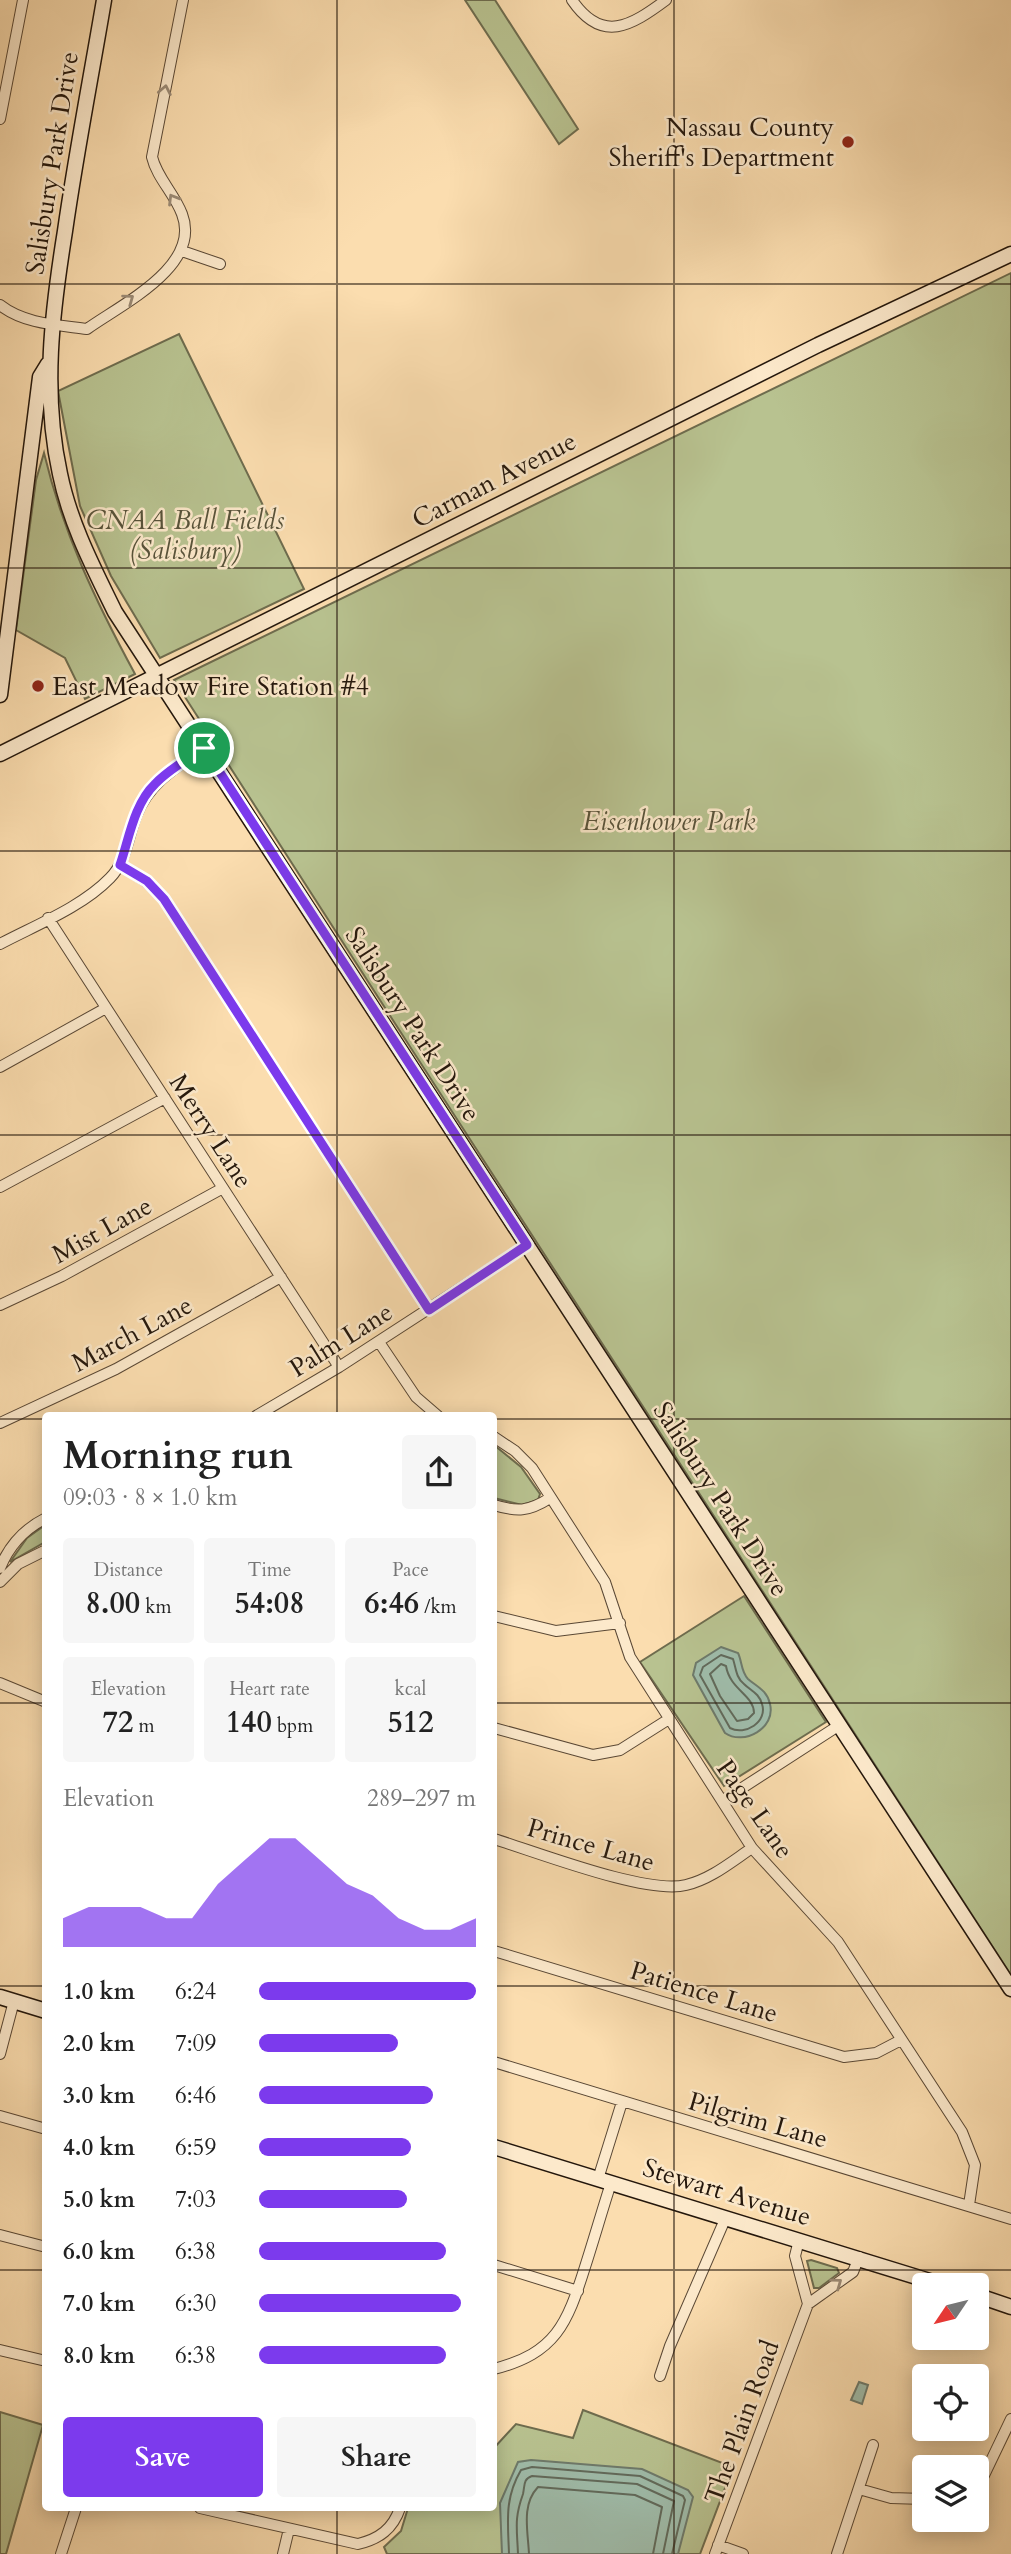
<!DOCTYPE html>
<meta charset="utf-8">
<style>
:root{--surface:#fff;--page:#f6f6f6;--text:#222;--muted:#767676;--accent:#7c3aed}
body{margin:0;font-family:Cardo,serif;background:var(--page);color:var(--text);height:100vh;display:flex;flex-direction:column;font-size:26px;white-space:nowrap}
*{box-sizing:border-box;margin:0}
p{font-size:23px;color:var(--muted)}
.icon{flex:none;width:38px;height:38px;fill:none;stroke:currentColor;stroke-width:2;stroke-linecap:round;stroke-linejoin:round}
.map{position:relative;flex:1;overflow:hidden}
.details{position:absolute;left:42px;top:1412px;width:455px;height:1099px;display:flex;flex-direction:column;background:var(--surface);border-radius:7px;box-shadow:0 4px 18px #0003}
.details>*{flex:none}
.needle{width:46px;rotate:235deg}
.fabs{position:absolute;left:912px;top:2273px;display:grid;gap:14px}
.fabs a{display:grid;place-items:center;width:77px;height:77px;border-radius:7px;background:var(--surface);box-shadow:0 4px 18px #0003;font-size:35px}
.pin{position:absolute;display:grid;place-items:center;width:60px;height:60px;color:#fff;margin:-30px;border:4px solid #fff;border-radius:50%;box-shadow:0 2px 7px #0007}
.round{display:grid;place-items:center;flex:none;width:74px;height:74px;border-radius:7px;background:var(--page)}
.headline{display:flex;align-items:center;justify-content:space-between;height:119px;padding:0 21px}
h1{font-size:38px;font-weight:800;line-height:52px}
.metrics{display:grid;grid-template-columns:repeat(3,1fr);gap:10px;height:119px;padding:7px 21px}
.metrics div{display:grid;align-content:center;border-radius:7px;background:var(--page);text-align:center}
.metrics b{font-size:30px;font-weight:800}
.metrics small{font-size:19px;font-weight:400}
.metrics p{font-size:19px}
.chart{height:196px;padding:14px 21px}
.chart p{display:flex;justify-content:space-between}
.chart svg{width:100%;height:126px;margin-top:7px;fill:var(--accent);opacity:.7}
.button{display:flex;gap:14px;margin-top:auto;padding:14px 21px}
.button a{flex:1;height:80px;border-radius:7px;background:var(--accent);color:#fff;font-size:28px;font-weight:800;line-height:80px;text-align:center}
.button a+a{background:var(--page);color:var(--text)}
ul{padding:0 21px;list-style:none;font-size:23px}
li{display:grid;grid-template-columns:112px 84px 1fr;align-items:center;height:52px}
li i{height:18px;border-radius:9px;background:var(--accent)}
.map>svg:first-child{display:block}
.green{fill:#b8c290;stroke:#6e6c4e;stroke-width:2}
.water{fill:#9fbcaa;stroke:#6e7a6b;stroke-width:2}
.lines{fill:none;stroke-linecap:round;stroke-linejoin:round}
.shore{stroke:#626a5b;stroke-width:2}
.street-casing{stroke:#5a4835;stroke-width:12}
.secondary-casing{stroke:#24170c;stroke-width:17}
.street{stroke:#fce9cb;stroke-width:10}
.secondary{stroke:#fce9cb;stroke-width:14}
.oneway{stroke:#9b8a75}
.route-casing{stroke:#fff;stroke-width:14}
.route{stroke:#7c3aed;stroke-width:9}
.grid{fill:none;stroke:#24170c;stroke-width:2;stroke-opacity:0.55}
.poi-dot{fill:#8f2418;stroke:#fce9cb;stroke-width:2.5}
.labels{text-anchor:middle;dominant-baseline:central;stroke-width:5;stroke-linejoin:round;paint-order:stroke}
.poi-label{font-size:26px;fill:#24170c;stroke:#fce9cb;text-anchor:end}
.street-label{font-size:26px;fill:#24170c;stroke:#fce9cb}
.park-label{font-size:26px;font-style:italic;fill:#58533a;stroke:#fce9cb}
</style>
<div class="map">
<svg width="1011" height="2554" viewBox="0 0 1011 2554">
<rect width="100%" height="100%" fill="#fbddaf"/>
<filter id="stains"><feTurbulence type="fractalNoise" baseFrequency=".00286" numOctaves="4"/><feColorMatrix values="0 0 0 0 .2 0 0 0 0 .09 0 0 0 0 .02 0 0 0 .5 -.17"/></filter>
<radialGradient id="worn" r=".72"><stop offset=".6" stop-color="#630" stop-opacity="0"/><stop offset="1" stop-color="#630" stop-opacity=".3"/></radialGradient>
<!-- green -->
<path class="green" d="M465 0H495L578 129 559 144Z
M1011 273V1975C733 1543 451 1113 174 680Z
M179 334 304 589 160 658 111 576 80 506 58 391Z
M44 453C63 533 96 602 135 674L85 699 65 658 16 630 36 480Z
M494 1445 521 1467 540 1494 538 1500 522 1505 494 1498Z
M45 1525V1542L10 1562 27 1538Z
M744 1596 826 1722 724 1786 640 1662Z
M811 2260 837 2268 839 2273 819 2288H814L807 2261Z
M583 2410 733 2467 700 2554H387L384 2547 401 2531 408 2508 452 2510 453 2508H494V2448L516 2424 573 2438Z
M0 2412 43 2425 6 2554H0Z"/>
<!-- water -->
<path class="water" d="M721 1647 738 1653C742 1661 741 1672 748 1679 757 1687 767 1690 770 1704 776 1728 744 1746 725 1733L693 1675 696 1663Z
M859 2382 868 2385 862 2404 851 2400Z
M531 2460 642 2469 688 2490 693 2497 678 2554H502L500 2503 518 2462Z"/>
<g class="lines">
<!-- shore -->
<path class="shore" d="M721 1655 733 1659C736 1668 736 1678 744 1684 751 1691 759 1693 762 1704 768 1722 745 1736 730 1728L700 1675 703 1667Z
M721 1664 726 1666C730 1690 754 1695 754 1713L748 1719 737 1721 720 1696 710 1674Z
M509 2554C508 2522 504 2499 521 2470L532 2467 640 2476 683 2496 685 2500 672 2554
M518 2554C517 2528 514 2519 523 2494 525 2485 523 2479 532 2476L637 2484 674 2501 663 2554
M529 2554C528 2531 521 2505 538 2487L635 2495 662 2507 653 2554"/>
<defs>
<path id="street" d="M572 0C602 44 631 26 666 0
M0 119 23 0
M182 251 220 264
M0 305C24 324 58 325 87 329 122 304 202 266 182 214 174 193 157 178 152 157L183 0
M120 865 147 882 164 899 429 1310
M48 918 339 1367
M0 944C36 925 82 907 110 878 127 861 128 835 137 814 150 782 177 767 204 748
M0 1067 106 1008
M0 1187 165 1098
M0 1305 62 1276 223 1188
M379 1342 416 1397 438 1416
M256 1416 339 1367 527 1245
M0 1423 116 1369 281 1277
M494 1437 515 1451 532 1468 605 1582 630 1657 752 1848 838 1942 962 2132 975 2165 969 2205
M494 1505C517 1512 528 1512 550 1498
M0 1568C9 1546 24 1529 46 1518
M0 1582 18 1564 46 1550
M494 1616 556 1631 620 1623
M0 1683 46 1702
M494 1728 593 1755 620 1750 669 1719
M722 1801 838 1726
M494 1839C537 1852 647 1895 686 1885 711 1879 731 1862 752 1848
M494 1951 844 2057 876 2053 901 2040
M0 2054 14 2001
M494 2062 1011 2219
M0 2116 46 2129
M598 2179 622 2102
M0 2235 46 2247
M799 2240 795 2256 808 2304
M494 2265 578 2291
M0 2350 46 2361
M494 2369C556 2353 567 2324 585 2267 594 2239 602 2211 611 2183
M660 2376 670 2346 726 2217
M859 2489 891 2498 924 2499
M976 2492 1011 2419
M976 2499 978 2501
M200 2508 358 2544C379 2539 393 2529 400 2508
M718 2545 743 2554
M61 2554 76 2508
M283 2554 289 2529
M715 2554 808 2304 853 2272 859 2257
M837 2554 873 2445"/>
<path id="secondary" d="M104 0C91 77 76 154 65 231 52 312 42 392 60 474 70 523 93 567 115 612L1011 1989
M0 695 40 377 48 364
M0 754 818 345 1011 254
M0 1997 46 2011
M494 2147 946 2286
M976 2295 1011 2307"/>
</defs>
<!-- street casing -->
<use href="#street" class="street-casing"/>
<!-- secondary casing -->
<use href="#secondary" class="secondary-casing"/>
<!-- street -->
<use href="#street" class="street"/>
<!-- secondary -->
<use href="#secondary" class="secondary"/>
</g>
<!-- one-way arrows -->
<defs><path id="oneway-chevron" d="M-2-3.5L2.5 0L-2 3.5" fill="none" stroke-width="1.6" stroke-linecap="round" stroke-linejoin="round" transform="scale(1.75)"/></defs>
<g class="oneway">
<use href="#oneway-chevron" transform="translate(165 90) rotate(-79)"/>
<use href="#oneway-chevron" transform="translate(173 199) rotate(-121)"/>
<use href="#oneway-chevron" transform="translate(129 299) rotate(-36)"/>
<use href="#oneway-chevron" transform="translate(837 2283) rotate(-36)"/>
</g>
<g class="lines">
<defs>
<path id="route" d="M204 748 527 1245 429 1310 164 899 147 881 120 865C129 839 134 804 155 784 169 769 188 759 204 748Z"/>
</defs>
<!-- route casing -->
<use href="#route" class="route-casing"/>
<!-- route -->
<use href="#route" class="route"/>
</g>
<!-- grid -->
<path class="grid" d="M337 0V1416M674 0V2554M0 284H1011M0 568H1011M0 851H1011M0 1135H1011M0 1419H46M494 1419H1011M0 1703H46M494 1703H1011M0 1986H46M494 1986H1011M0 2270H46M494 2270H1011M337 2508V2554"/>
<!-- markers -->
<g class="poi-dot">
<circle cx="848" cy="142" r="7"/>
<circle cx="38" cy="686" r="7"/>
</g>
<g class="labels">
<!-- poi labels -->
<g class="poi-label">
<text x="834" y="127">Nassau County<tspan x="834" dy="30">Sheriff's Department</tspan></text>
<text x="52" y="686" text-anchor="start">East Meadow Fire Station #4</text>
</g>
<!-- street labels -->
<g class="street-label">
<text transform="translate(52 163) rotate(-81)">Salisbury Park Drive</text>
<text transform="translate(494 480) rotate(-27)">Carman Avenue</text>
<text transform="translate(413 1024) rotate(57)">Salisbury Park Drive</text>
<text transform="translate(211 1131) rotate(57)">Merry Lane</text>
<text transform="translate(102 1230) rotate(-29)">Mist Lane</text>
<text transform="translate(132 1334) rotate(-28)">March Lane</text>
<text transform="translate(341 1340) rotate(-32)">Palm Lane</text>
<text transform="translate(721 1499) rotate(57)">Salisbury Park Drive</text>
<text transform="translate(755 1809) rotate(55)">Page Lane</text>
<text transform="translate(591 1845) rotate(16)">Prince Lane</text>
<text transform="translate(704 1992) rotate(17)">Patience Lane</text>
<text transform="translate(758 2120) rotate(16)">Pilgrim Lane</text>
<text transform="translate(727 2192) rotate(17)">Stewart Avenue</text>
<text transform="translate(742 2422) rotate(-70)">The Plain Road</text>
</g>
<!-- park labels -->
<g class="park-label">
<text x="185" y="520">CNAA Ball Fields<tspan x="185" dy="30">(Salisbury)</tspan></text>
<text x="669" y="821">Eisenhower Park</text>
</g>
</g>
<rect width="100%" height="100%" filter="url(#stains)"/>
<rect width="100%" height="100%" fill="url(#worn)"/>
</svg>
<div class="fabs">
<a><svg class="needle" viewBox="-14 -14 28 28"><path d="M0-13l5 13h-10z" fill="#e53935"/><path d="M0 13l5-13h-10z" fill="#767676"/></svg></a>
<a><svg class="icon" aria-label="locate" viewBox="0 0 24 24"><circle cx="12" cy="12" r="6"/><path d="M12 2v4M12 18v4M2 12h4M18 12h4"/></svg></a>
<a><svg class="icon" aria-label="layers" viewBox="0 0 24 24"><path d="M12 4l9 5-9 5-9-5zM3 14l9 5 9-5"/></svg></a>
</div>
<div class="pin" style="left:204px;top:748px;background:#1e9e55"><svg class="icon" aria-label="arrive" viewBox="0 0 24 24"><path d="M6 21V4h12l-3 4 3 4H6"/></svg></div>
<section class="details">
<div class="headline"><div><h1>Morning run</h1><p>09:03 · 8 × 1.0 km</p></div><a class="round"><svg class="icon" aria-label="share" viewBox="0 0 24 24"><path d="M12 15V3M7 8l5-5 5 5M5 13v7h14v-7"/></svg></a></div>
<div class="metrics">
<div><p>Distance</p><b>8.00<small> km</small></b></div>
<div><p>Time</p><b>54:08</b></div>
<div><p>Pace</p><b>6:46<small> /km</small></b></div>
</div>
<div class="metrics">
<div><p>Elevation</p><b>72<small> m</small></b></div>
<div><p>Heart rate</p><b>140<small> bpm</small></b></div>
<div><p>kcal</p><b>512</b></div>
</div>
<div class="chart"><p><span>Elevation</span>289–297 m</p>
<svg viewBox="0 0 160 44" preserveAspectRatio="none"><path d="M0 44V34L10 30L20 30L30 30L40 34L50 34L60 22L70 14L80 6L90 6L100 14L110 22L120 26L130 34L140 38L150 38L160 34V44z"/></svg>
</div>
<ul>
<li><b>1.0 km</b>6:24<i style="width:100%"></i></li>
<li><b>2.0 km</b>7:09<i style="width:64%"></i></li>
<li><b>3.0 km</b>6:46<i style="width:80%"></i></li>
<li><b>4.0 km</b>6:59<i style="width:70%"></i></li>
<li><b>5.0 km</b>7:03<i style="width:68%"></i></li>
<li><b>6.0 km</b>6:38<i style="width:86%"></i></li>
<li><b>7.0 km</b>6:30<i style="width:93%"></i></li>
<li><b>8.0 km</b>6:38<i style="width:86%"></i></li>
</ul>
<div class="button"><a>Save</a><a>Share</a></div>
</section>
</div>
